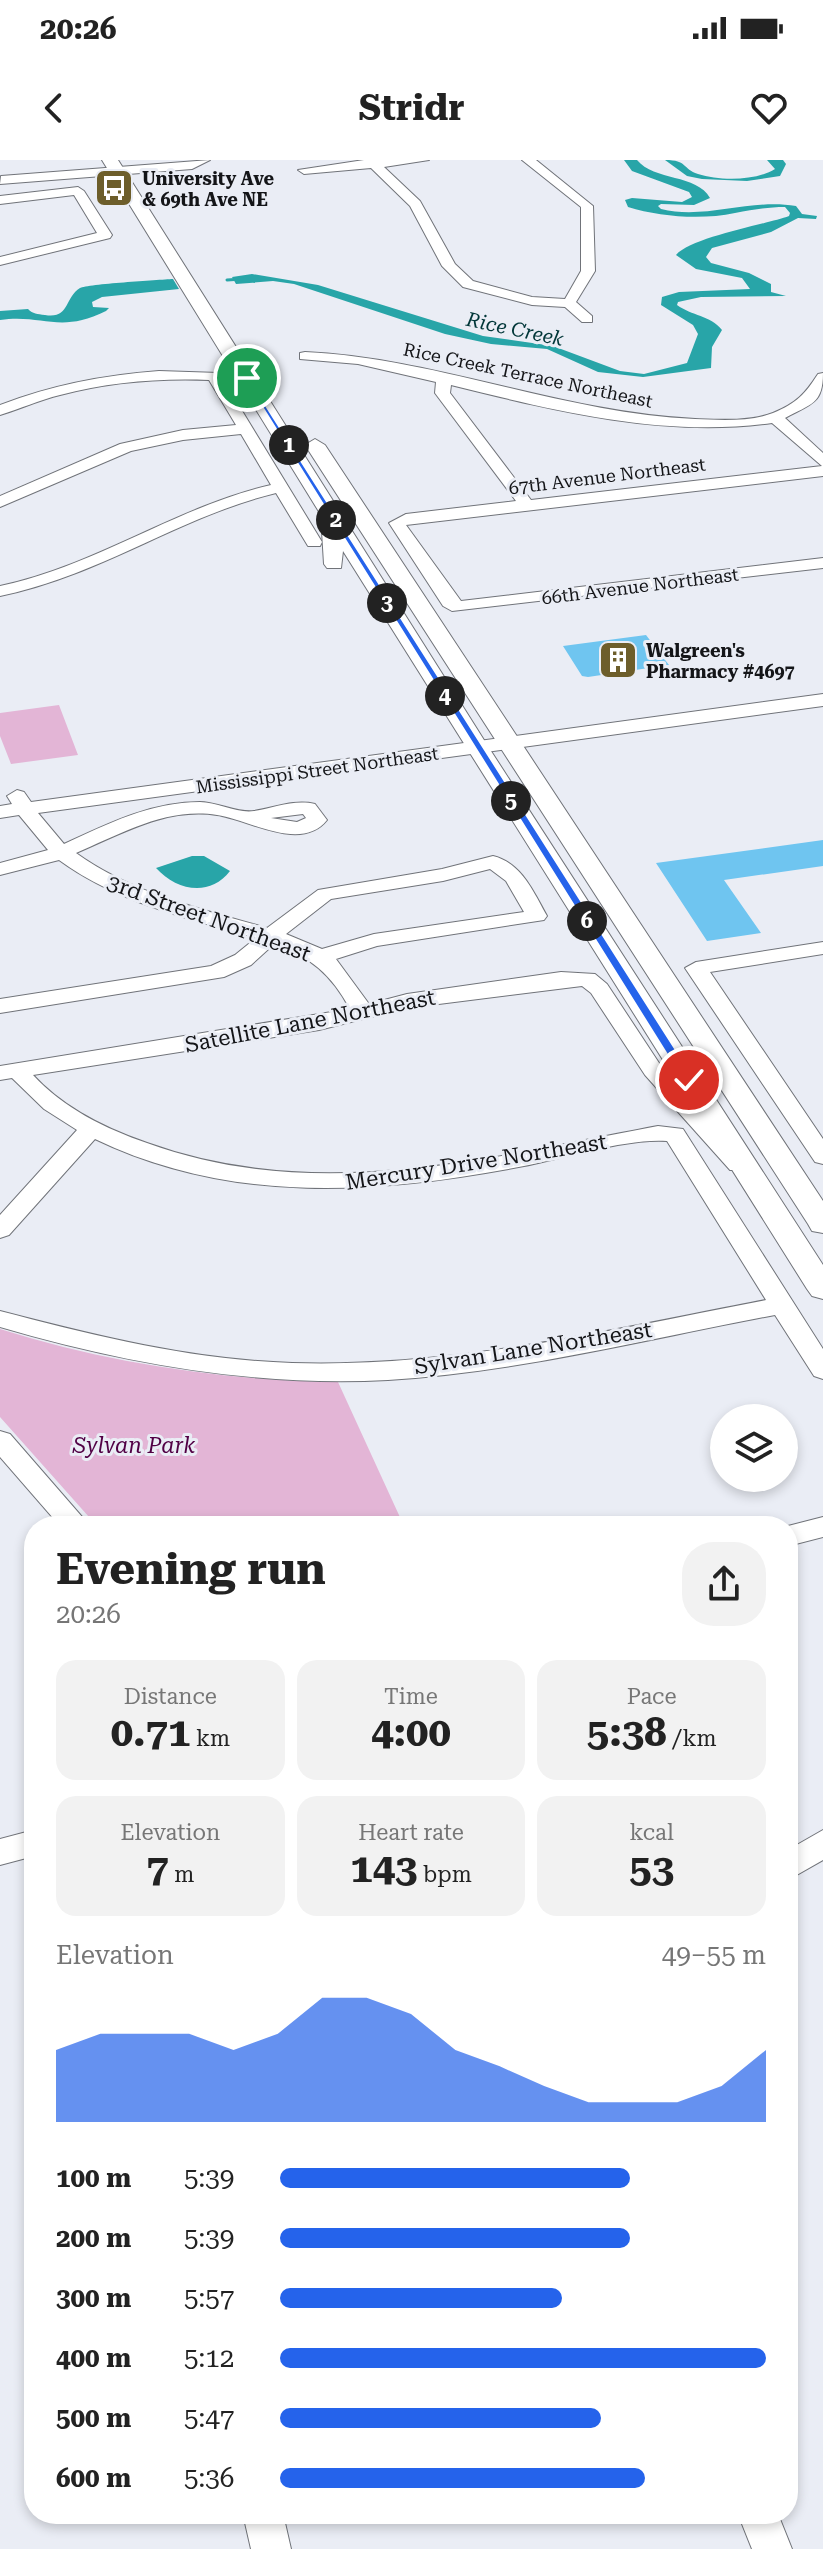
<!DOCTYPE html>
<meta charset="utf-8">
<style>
:root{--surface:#fff;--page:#f2f2f2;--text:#222;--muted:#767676;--accent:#2563eb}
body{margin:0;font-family:"Roboto Serif",serif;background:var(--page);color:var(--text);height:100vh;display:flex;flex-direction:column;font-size:30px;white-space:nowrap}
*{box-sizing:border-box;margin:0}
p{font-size:26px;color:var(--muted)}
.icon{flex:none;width:44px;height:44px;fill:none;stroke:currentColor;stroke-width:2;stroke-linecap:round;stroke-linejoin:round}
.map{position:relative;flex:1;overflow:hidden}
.panel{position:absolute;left:24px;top:1356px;width:774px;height:1008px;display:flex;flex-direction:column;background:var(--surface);border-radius:32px;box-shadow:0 4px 12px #0003}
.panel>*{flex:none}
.buttons{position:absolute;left:710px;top:1244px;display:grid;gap:16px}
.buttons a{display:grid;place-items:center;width:88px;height:88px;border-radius:50%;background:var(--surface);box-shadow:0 4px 12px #0003;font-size:40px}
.pin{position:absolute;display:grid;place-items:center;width:68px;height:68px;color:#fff;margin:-34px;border:4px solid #fff;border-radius:50%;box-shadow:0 2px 8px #0007}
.km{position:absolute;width:40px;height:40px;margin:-20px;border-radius:50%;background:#222;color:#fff;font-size:22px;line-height:40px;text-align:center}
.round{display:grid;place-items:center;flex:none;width:84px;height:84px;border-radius:32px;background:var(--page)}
.summary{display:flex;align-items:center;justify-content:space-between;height:136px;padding:0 32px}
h1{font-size:44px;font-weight:700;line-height:60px}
.stats{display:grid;grid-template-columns:repeat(3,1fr);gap:12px;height:136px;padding:8px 32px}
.stats div{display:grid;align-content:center;border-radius:20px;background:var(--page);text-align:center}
.stats b{font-size:40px;font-weight:700}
.stats small{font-size:22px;font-weight:400}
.stats p{font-size:22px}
.chart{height:224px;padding:16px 32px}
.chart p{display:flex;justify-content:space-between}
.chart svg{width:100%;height:144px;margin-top:8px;fill:var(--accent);opacity:.7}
ul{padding:0 32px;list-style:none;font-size:26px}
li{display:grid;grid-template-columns:128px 96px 1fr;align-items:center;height:60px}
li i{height:20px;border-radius:10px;background:var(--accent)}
.status{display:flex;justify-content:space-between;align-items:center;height:56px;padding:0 40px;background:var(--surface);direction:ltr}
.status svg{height:22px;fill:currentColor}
header{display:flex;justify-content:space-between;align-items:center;height:104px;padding:0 32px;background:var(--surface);font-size:36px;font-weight:700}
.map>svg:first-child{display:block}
.green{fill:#e3b5d6}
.water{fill:#28a5a8}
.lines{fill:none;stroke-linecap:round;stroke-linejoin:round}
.stream{stroke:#28a5a8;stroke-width:3}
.building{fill:#6fc5f0}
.minor-casing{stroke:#707379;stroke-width:2}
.major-casing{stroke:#707379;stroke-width:2}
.minor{fill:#fff;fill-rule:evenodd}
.major{fill:#fff;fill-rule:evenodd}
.route{fill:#2563eb;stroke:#fff;stroke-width:2}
.labels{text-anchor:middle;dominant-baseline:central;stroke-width:6;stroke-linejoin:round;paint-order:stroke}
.far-poi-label{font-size:18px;font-weight:bold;fill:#141518;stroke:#eaedf5;text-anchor:start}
.far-street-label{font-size:18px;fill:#141518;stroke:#eaedf5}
.far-water-label{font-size:20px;font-style:italic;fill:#003638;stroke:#eaedf5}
.street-label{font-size:22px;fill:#141518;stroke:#eaedf5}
.park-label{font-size:22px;font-style:italic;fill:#510045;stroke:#eaedf5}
</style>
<div class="status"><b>20:26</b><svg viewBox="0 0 49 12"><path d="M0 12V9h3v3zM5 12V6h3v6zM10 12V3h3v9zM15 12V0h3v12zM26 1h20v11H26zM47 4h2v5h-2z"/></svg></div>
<header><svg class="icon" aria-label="back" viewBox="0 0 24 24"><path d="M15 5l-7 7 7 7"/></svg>Stridr<svg class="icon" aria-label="heart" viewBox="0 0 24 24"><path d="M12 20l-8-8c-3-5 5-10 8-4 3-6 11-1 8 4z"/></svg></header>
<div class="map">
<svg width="823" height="2389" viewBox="0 0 823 2389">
<rect width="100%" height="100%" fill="#eaedf5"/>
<!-- green -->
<path class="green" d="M59 545 78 595 11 604 0 576V553Z
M0 1169C111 1204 222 1220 338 1222L404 1366H97L0 1257Z"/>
<!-- water -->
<path class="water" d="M624 0H637C654 21 697 14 710 38L694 45 661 44 658 46 661 49C706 60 750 38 796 46L802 54 817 56 816 59 798 58 771 72 712 88 706 97 711 103 749 113 771 124V132L786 136 701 137 678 142 677 145C692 156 710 155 722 170L712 187 711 208 643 217 598 212 547 189 491 184 445 174 294 124 273 121 236 124 232 117 252 114 318 125 483 176 553 186 620 211 644 214 687 203 698 174 693 165 661 145 662 137 679 132 750 129 742 118 696 109 676 95C692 77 764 65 789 56L790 53 785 47C767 47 753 50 735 53 702 60 660 57 628 47L625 40 632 38 682 42 692 37 689 32 632 11Z
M665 0C688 0 682 9 698 14 720 21 755 21 775 9L767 0H783L786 4 780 16 747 21 702 19 687 16Z
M173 119 179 129 102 137 92 142 93 147 109 148 106 151C60 174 43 154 0 160V151L28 149C33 154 37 154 45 155 70 159 64 138 80 128 88 124 158 120 173 119Z
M192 696H204L230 711C209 738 176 730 156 708Z"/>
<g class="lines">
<!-- stream -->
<path class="stream" d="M227 120 242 119"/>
</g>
<!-- building -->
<path class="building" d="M646 475 669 505 588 517 582 516 563 486Z
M823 680V706L724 720 761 773 707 781 656 703Z"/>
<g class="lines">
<defs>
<path id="minor" d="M210 0 192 9 0 24 1 16Z
M364 0H429L384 7 420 41 455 104 473 121 532 137 565 139 581 111V47L522 0H536L593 46 595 111 576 142 592 156V162H582L565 147 532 145 463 127 442 106 410 46 371 8 304 14 298 10Z
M78 27 84 31 112 75 110 78 0 105V97L97 73 74 35 0 44V36Z
M305 192C437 198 562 253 695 259 719 260 750 262 773 253 797 243 805 234 818 214L823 213C823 244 811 244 785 258L823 293V316L406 365 461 441 823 398V408L452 451 443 446 389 363 406 354 516 341 435 233 436 222 358 204 300 199V193ZM451 225C556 251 664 278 772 263L822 306 531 340 450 233Z
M159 211 219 213 322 382 320 386H308L276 333C178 357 102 415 0 436V426C96 406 176 347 271 325L241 274 183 280 131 291 0 347V336L120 284 183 270 236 265 209 220C159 218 109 222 60 235 39 240 20 249 0 255V245C52 225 104 215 159 211Z
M823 534V546L38 653 64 684C107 664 151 642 200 642 217 642 239 654 254 651 274 648 294 639 315 644L327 660C301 693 248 659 217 655 166 647 121 674 76 693 133 734 201 749 267 768L318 730 442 709 493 696C522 703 534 733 547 756L544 760 377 786 336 799 369 844 407 834 561 812 595 814 607 824 661 906 746 1000 750 1005 746 1010H730L645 915 591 833 582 826 407 848 319 870 33 915C63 948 106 969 147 983 318 1045 486 998 658 966L683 969 823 1189V1219L814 1216 775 1155C647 1179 519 1212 388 1220 256 1227 126 1204 0 1167V1151C96 1176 192 1200 292 1203 453 1208 609 1170 766 1140L667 981C628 978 565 998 524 1006 379 1034 232 1045 95 979L9 1075 0 1078V1055L77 970 44 949 12 918 0 920V906L350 849C332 815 310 796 274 784L251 805 224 817 0 853V839L211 806 235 795 256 778C187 758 118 743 59 700L0 715V703L48 690 19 655 0 658V646L12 644 7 636 17 630 24 632 31 642ZM303 654 306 658 297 662 271 658ZM490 709 506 721 524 752 374 774 322 789 286 774 331 739 443 721Z
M823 782V794L710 812 823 979V1004L815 1002 685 808 696 802Z
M0 1271 10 1274 90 1366H60L0 1297Z
M823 1357V1377L788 1386V1366Z
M34 1670V1696L0 1705V1679Z
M823 1670V1700L788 1720V1690Z
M243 2354H283L291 2389H251Z
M738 2354H778L792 2389H752Z"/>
<path id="major" d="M102 0H118L489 588 823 1105V1139L812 1136 807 1129 343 391 341 408H327L324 404 321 355Z
M315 279 325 285 823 1041V1073L812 1071 808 1064 305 285Z"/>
</defs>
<!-- minor casing -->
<use href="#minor" class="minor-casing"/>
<!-- major casing -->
<use href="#major" class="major-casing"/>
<!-- minor -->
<use href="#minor" class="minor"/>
<!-- major -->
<use href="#major" class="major"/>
</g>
<!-- route -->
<path class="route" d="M247 216 695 920 693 922 683 920 244 218Z"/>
<!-- icons -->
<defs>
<symbol id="bus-square" viewBox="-11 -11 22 22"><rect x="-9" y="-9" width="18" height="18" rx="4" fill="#6d5e2b" stroke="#eaedf5"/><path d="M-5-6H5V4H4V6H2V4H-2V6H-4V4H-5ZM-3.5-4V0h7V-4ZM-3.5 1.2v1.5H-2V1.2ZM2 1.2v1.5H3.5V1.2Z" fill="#fff"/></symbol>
<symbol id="building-square" viewBox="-11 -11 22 22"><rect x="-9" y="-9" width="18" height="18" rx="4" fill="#6d5e2b" stroke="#eaedf5"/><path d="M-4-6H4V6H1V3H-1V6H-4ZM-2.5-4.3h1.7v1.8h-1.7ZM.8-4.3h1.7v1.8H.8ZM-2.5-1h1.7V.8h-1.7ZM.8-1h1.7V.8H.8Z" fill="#fff"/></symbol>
</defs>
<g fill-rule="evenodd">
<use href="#bus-square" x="92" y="6" width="44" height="44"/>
<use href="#building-square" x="596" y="478" width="44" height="44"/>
</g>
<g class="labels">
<!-- far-poi labels -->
<g class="far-poi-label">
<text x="142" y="18">University Ave<tspan x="142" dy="21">&amp; 69th Ave NE</tspan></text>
<text x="646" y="490">Walgreen's<tspan x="646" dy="21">Pharmacy #4697</tspan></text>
</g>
<!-- far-street labels -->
<g class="far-street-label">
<text transform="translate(528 215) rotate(12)">Rice Creek Terrace Northeast</text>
<text transform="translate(607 316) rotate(-7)">67th Avenue Northeast</text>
<text transform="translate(640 426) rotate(-7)">66th Avenue Northeast</text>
<text transform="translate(317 610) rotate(-8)">Mississippi Street Northeast</text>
</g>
<!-- far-water labels -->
<g class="far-water-label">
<text transform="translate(515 169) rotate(12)">Rice Creek</text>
</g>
<!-- street labels -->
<g class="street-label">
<text transform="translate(209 758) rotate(20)">3rd Street Northeast</text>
<text transform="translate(310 861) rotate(-11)">Satellite Lane Northeast</text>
<text transform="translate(476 1002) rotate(-9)">Mercury Drive Northeast</text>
<text transform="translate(533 1188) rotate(-9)">Sylvan Lane Northeast</text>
</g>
<!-- park labels -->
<g class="park-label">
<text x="134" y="1285">Sylvan Park</text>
</g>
</g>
</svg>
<div class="buttons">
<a><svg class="icon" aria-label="layers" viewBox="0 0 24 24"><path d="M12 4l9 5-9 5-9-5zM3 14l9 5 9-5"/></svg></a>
</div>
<div class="pin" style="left:247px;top:218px;background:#1e9e55"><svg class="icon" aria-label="arrive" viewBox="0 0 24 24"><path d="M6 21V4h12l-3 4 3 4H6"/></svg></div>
<div class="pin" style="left:689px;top:920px;background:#d93025"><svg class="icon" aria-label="check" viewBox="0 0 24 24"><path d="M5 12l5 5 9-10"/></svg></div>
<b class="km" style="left:289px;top:285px">1</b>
<b class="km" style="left:336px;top:360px">2</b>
<b class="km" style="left:387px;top:443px">3</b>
<b class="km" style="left:445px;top:536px">4</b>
<b class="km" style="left:511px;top:641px">5</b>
<b class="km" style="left:587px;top:761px">6</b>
<section class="panel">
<div class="summary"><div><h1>Evening run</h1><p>20:26</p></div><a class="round"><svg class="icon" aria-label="share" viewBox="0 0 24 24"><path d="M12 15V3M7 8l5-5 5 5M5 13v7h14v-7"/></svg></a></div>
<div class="stats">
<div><p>Distance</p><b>0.71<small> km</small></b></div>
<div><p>Time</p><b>4:00</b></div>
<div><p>Pace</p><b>5:38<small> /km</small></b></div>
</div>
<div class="stats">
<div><p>Elevation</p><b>7<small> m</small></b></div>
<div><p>Heart rate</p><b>143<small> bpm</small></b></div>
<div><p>kcal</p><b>53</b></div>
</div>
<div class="chart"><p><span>Elevation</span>49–55 m</p>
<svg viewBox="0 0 160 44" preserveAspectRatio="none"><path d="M0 44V22L10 17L20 17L30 17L40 22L50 17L60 6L70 6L80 11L90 22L100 27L110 33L120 38L130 38L140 38L150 33L160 22V44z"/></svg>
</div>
<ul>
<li><b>100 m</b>5:39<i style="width:72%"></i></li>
<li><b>200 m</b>5:39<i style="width:72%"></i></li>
<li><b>300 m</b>5:57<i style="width:58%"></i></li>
<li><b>400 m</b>5:12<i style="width:100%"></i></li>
<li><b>500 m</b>5:47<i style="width:66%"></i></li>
<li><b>600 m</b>5:36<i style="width:75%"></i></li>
</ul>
</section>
</div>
